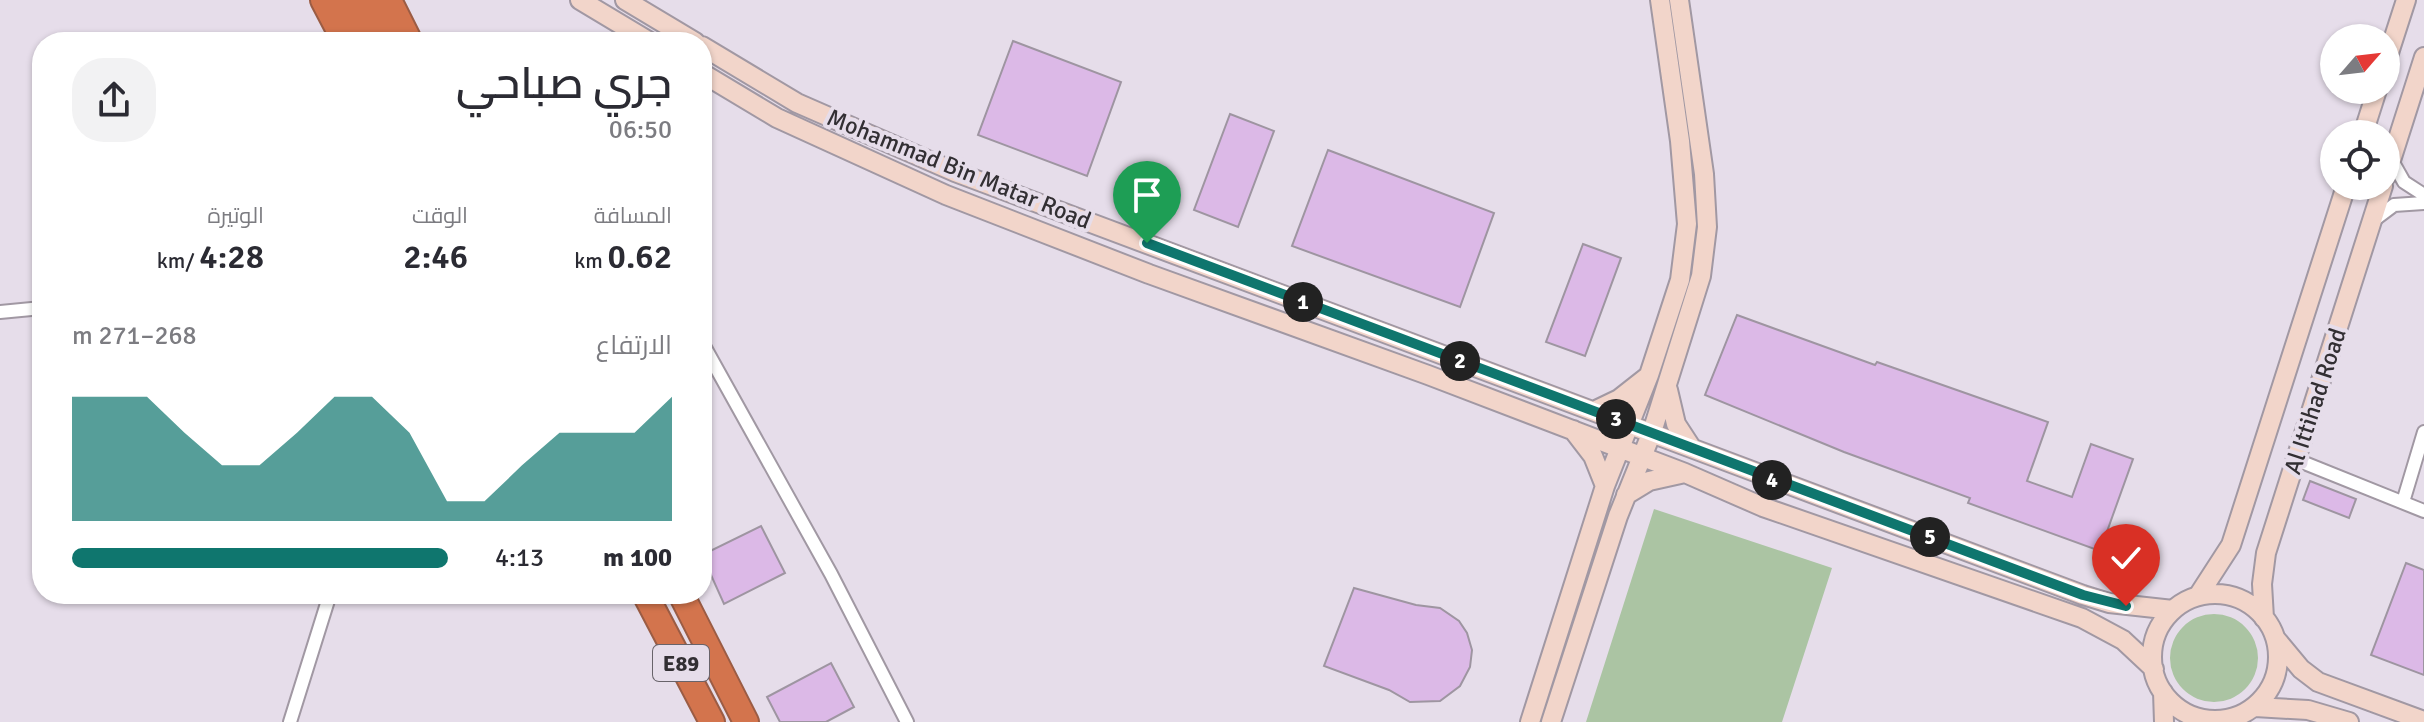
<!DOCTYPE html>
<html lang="ar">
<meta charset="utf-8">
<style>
:root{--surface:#fff;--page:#f2f2f3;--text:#2b2b33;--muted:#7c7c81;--accent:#0f766e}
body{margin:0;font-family:Signika,Cairo,sans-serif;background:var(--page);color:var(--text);direction:rtl;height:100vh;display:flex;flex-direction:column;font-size:30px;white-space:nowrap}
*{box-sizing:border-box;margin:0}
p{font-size:26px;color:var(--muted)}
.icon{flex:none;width:44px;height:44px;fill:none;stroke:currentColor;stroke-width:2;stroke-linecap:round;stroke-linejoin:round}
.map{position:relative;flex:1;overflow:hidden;direction:ltr}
.drawer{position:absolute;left:32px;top:32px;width:680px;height:572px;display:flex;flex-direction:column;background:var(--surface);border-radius:32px;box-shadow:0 2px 6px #0004;direction:rtl}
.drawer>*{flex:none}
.needle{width:52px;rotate:62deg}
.buttons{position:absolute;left:2320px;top:24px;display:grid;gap:16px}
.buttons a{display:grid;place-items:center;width:80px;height:80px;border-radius:50%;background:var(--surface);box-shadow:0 2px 6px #0004;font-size:40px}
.pin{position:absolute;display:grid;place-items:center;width:68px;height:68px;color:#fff;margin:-82px -34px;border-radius:50% 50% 50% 0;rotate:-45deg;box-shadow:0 0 8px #0007}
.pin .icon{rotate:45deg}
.km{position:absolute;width:40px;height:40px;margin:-20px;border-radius:50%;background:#222;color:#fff;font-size:22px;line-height:40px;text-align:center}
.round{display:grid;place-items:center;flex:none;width:84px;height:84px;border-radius:32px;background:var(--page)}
.overview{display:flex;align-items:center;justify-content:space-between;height:136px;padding:0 40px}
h1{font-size:44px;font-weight:600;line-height:60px}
.metrics{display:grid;grid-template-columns:repeat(3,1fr);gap:12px;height:136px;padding:8px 40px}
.metrics div{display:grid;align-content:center}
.metrics b{font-size:34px;font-weight:600}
.metrics small{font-size:22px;font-weight:400}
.metrics p{font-size:22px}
.chart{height:224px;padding:16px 40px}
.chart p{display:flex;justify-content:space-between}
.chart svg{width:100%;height:144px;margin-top:8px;fill:var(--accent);opacity:.7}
ul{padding:0 40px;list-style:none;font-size:26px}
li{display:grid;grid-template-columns:128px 96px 1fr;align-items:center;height:60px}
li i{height:20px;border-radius:10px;background:var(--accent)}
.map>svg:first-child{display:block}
.green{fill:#abc4a3}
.building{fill:#dcb9e7;stroke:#9e95a1;stroke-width:2}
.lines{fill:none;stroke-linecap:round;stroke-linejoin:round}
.street-casing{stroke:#a198a3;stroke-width:16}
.secondary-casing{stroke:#a198a3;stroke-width:22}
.highway-casing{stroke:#9b5c44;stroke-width:28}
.street{stroke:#fff;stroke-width:12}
.secondary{stroke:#f2d5ca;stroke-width:18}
.highway{stroke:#d3744d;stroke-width:24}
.route-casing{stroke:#fff;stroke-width:16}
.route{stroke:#0f766e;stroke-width:10}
.labels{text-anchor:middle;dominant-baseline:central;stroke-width:8;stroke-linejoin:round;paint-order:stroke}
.shield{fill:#e6ddea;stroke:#68636a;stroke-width:2}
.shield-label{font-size:22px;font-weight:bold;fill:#322f33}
.street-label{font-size:24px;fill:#322f33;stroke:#e6ddea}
</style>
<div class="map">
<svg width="2424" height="722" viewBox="0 0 2424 722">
<rect width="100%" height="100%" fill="#e6ddea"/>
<!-- green -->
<path class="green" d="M1654 509 1832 568 1782 722H1586Z
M2170 658a44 44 0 1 1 88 0a44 44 0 1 1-88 0Z"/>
<!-- building -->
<path class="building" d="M1013 41 1121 82 1087 176 978 135Z
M1230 114 1274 131 1238 227 1194 210Z
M1328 150 1494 213 1460 307 1292 246Z
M1583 244 1621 258 1585 356 1546 342Z
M1737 315 1875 365 1877 362 2048 422 2027 481 2072 497 2091 444 2133 459 2100 551 1968 503 1970 498 1844 452 1705 395Z
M2310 481 2356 499 2349 518 2303 500Z
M761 526 785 573 724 604 702 555Z
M2406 563 2424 570V675L2371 655Z
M1354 588 1416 605 1440 608 1459 621 1467 633 1472 650 1470 667 1460 686 1440 701 1410 702 1389 690 1324 666Z
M831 663 854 707 826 722H780L767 697Z"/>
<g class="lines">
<defs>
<path id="street" d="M2391 159 2404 182 2424 195
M2374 220 2394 205 2424 203
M0 312 42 308
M704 346 831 574 907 722
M2297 460 2424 511
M2403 502 2424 432
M290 722 330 594"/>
<path id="secondary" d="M580 0 650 42
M625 0 695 42
M702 46 797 103 955 172 2083 595 2109 603 2173 610
M2386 62 2406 0
M702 73 777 118 946 195 1149 274 1428 375 1685 473 1763 507 2082 618 2123 640 2154 669
M2363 134 2377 90
M2386 176 2424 57
M1668 390 1676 424 1691 447
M1594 411 1619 399 1647 377
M1573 430 1593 456 1605 486
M1626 495 1649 481 1685 473
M2152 657a63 63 0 1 1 126 0a63 63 0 1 1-126 0Z
M2198 596 2231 545 2346 186
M2264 618 2262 584 2266 553 2383 186
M2276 639 2301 669 2318 682 2424 721
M2163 692 2164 722
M2255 707 2308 710 2349 722
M1530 722 1605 486 1649 375 1680 280 1687 224 1680 141 1660 0
M1551 722 1618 516 1652 432 1701 276 1707 227 1704 174 1679 0"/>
<path id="highway" d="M323 0 345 42
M344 0 365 42
M366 0 388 42
M389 0 410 42
M645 594 712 722
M681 594 746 722"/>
</defs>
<!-- street casing -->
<use href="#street" class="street-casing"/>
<!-- secondary casing -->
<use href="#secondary" class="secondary-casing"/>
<!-- highway casing -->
<use href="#highway" class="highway-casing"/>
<!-- street -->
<use href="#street" class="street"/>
<!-- secondary -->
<use href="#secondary" class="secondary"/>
<!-- highway -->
<use href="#highway" class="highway"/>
</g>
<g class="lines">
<defs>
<path id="route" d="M1147 243 2083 595 2126 606"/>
</defs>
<!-- route casing -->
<use href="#route" class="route-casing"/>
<!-- route -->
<use href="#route" class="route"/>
</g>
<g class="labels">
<!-- shield labels -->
<rect class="shield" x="653" y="645" width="56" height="36" rx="6"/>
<g class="shield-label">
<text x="681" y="663">E89</text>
</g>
<!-- street labels -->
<g class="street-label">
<text transform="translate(959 169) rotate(22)">Mohammad Bin Matar Road</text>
<text transform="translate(2315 401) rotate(-72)">Al Ittihad Road</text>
</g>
</g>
</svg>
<div class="buttons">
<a><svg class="needle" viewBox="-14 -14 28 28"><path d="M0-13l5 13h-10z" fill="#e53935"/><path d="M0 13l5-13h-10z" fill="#7c7c81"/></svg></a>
<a><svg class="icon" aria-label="locate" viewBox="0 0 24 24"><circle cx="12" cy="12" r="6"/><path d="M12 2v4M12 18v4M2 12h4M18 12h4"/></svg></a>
</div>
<div class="pin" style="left:1147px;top:243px;background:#1e9e55"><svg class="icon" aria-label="arrive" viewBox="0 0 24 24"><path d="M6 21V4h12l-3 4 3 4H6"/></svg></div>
<div class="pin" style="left:2126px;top:606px;background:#d93025"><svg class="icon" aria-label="check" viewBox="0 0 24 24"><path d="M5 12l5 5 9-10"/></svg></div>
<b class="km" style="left:1303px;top:302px">1</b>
<b class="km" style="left:1460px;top:361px">2</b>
<b class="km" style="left:1616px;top:419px">3</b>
<b class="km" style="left:1772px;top:480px">4</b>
<b class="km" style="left:1930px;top:537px">5</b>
<section class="drawer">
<div class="overview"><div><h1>جري صباحي</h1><p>06:50</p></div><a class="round"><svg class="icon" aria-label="share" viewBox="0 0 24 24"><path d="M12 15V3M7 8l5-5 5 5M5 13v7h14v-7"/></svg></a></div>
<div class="metrics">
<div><p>المسافة</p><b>0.62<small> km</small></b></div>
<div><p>الوقت</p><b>2:46</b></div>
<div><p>الوتيرة</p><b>4:28<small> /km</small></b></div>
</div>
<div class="chart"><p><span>الارتفاع</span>268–271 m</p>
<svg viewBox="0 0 160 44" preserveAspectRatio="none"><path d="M0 44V6L10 6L20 6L30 17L40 27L50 27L60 17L70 6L80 6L90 17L100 38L110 38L120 27L130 17L140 17L150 17L160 6V44z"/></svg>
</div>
<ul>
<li><b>100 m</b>4:13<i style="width:100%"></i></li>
</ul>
</section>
</div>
